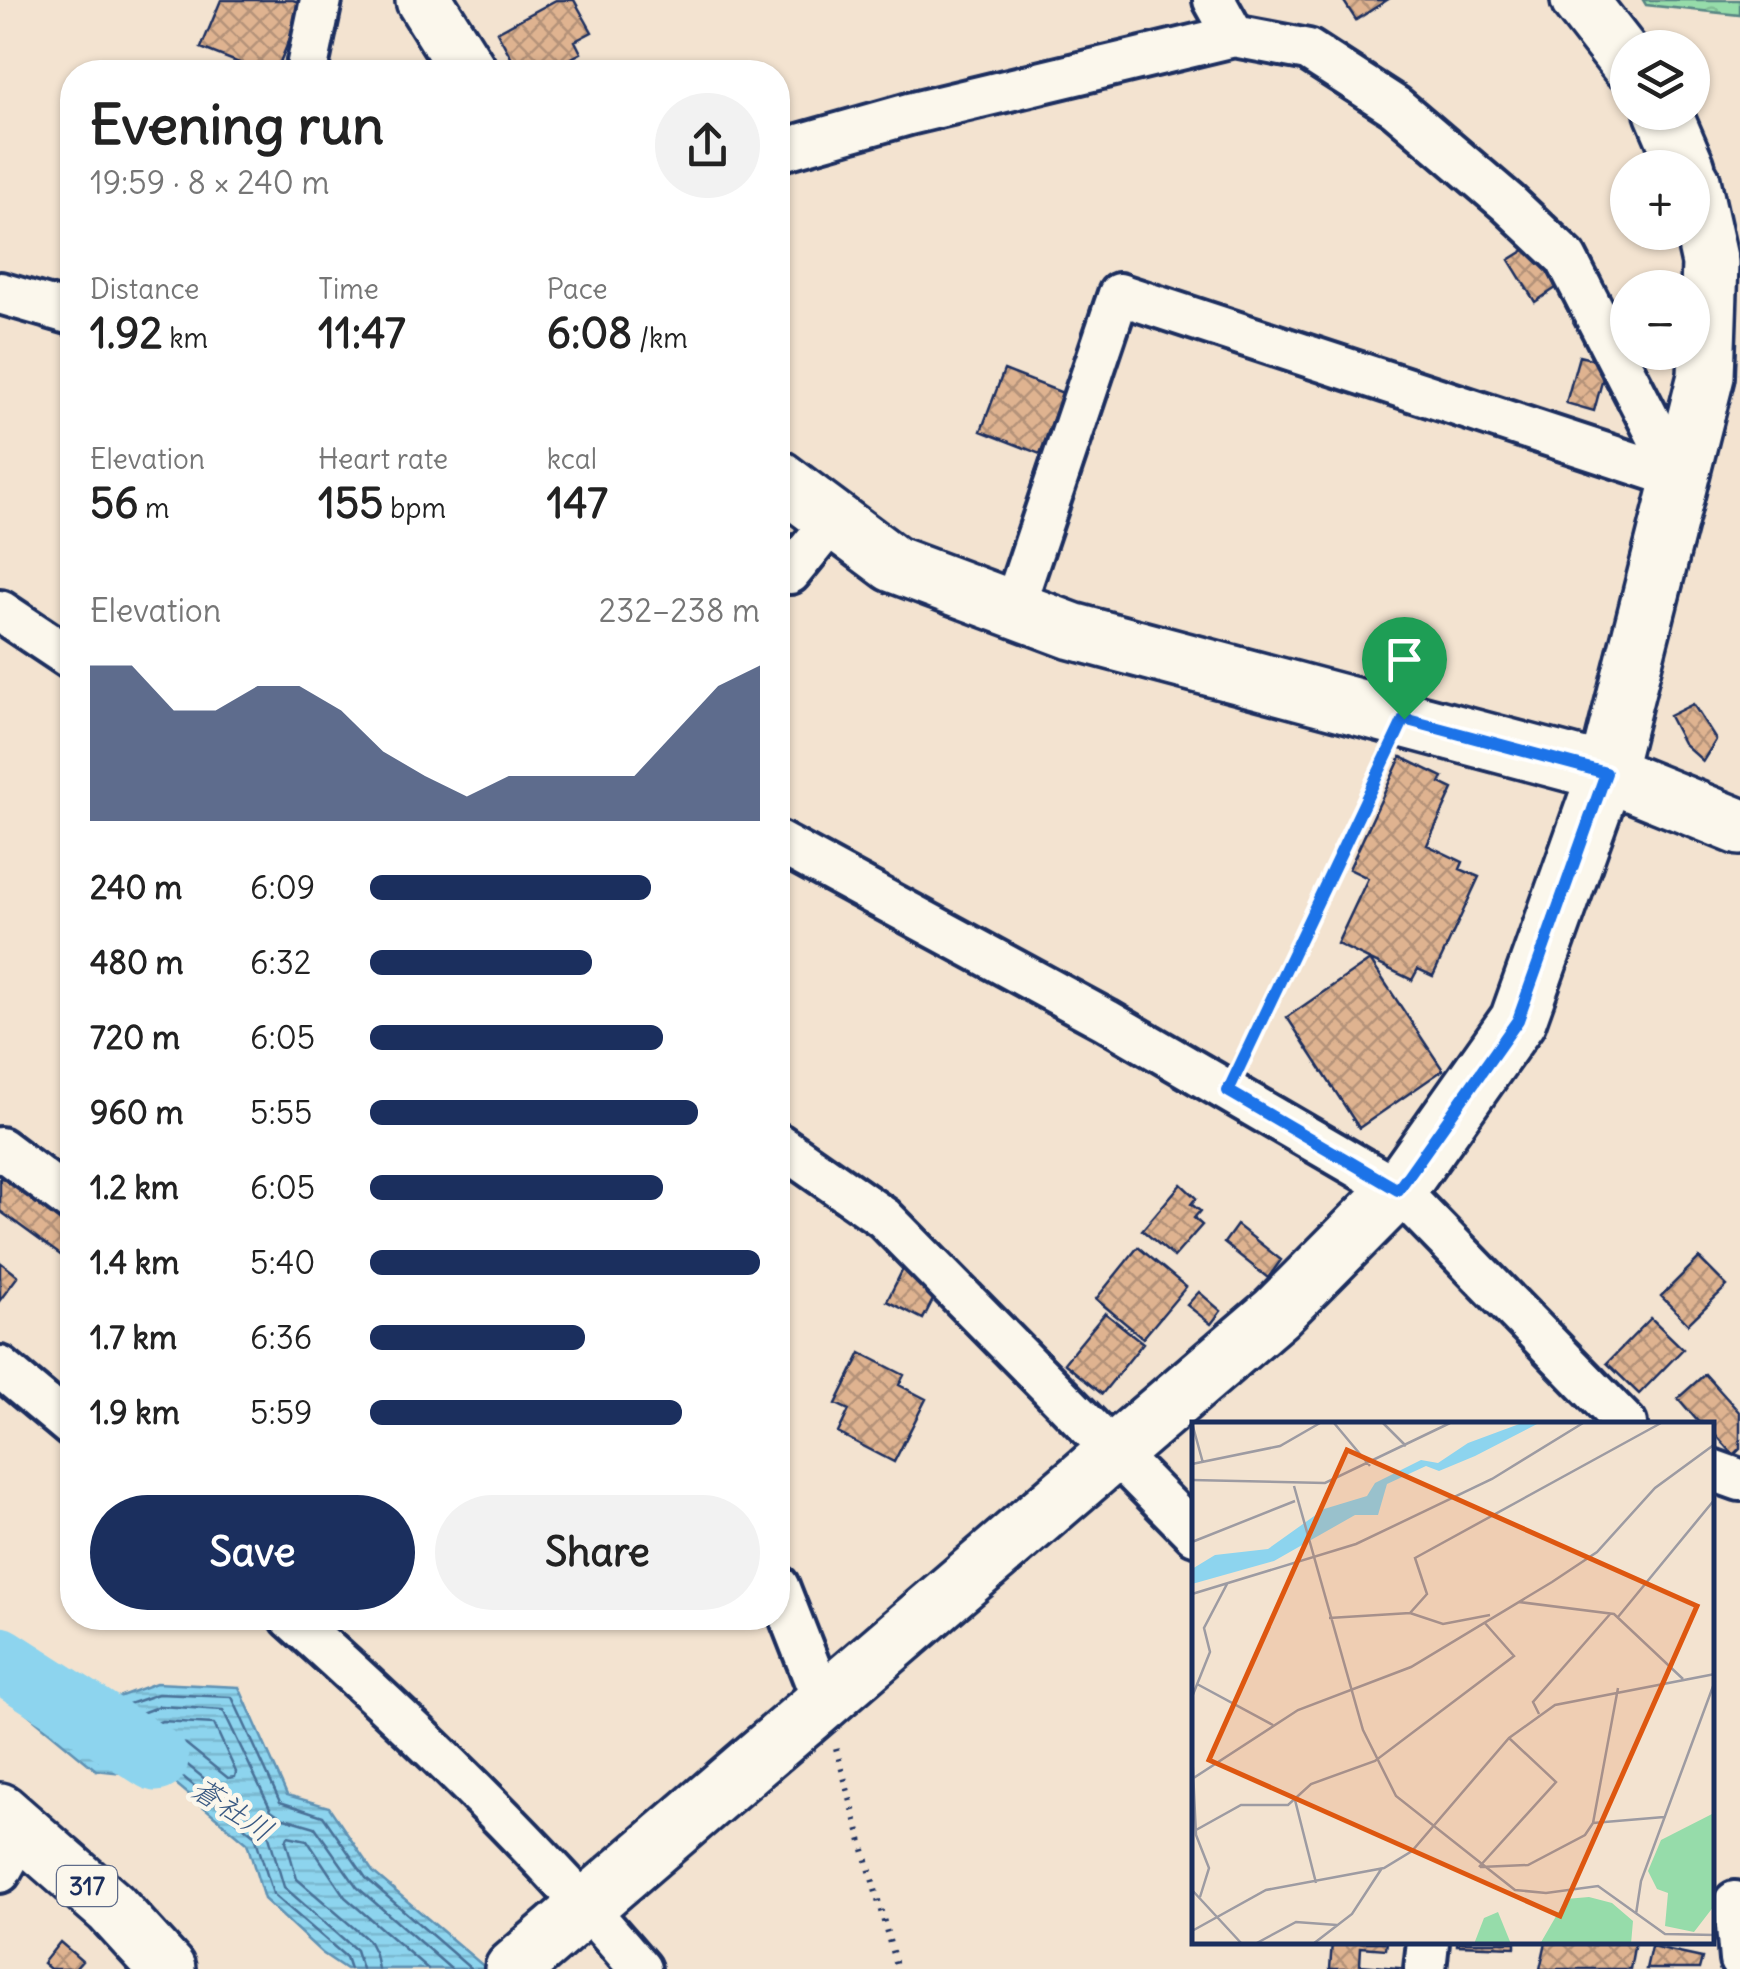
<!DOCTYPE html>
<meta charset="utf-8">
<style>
:root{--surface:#fff;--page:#f2f2f2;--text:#222;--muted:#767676;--accent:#1b2f5e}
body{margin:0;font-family:Delius,"Klee One",sans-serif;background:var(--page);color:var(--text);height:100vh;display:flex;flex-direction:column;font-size:38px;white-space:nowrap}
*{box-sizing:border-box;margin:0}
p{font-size:32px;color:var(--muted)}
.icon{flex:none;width:55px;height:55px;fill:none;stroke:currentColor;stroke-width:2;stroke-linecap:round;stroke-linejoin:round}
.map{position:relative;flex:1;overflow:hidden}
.panel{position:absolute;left:60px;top:60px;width:730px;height:1570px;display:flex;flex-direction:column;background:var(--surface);border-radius:40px;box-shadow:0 2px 8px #0004}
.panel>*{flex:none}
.tools{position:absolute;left:1610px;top:30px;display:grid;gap:20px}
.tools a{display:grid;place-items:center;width:100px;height:100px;border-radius:50%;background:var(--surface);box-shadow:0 2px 8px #0004;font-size:50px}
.pin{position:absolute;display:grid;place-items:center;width:85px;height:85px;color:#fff;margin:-102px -42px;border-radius:50% 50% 50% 0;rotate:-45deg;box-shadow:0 0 10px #0007}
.pin .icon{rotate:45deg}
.round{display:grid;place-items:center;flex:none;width:105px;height:105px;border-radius:52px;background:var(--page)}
.summary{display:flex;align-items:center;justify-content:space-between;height:170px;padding:0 30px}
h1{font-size:55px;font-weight:800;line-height:75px}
.metrics{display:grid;grid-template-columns:repeat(3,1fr);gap:15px;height:170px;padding:10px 30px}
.metrics div{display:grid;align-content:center}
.metrics b{font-size:42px;font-weight:800}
.metrics small{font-size:28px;font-weight:400}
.metrics p{font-size:28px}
.chart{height:280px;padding:20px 30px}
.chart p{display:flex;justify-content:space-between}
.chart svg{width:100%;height:180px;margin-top:10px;fill:var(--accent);opacity:.7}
.button{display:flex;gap:20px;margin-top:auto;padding:20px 30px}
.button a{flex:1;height:115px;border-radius:60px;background:var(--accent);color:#fff;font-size:40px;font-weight:800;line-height:115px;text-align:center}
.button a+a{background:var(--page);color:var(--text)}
ul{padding:0 30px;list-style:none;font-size:32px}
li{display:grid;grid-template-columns:160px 120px 1fr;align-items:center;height:75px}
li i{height:25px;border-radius:12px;background:var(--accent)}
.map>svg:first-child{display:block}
.forest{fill:url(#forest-crowns);stroke:#588684;stroke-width:2.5}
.water{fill:url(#water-rules);stroke:#5f92b4;stroke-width:2.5}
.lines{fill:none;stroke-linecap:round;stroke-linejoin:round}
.shore{stroke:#497198;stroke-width:2.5}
.river{stroke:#8dd4ee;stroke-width:65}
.building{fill:url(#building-cross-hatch);stroke:#1b2f5e;stroke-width:2.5}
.street-casing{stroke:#1b2f5e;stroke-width:48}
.secondary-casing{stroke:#1b2f5e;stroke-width:62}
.highway-casing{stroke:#1b2f5e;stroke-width:62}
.path{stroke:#1b2f5e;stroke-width:6;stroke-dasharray:2.5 8;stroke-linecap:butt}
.street{stroke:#fbf7ec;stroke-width:40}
.secondary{stroke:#fbf7ec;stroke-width:55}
.highway{stroke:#fbf7ec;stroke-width:55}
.route-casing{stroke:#fff;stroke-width:20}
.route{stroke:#1a73e8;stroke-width:12}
.labels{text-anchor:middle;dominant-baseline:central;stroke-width:9;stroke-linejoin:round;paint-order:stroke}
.shield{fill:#fbf7ec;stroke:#5e6b89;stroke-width:2.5}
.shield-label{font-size:25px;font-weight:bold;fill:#1b2f5e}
.water-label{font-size:30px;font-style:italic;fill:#385882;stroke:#fbf7ec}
.inset-road{fill:none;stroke:#9d9ba2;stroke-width:2.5}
.view{fill:#de5710;fill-opacity:0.15;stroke:#de5710;stroke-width:5}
.inset-edge{fill:none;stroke:#1b2f5e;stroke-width:5}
</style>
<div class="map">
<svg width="1740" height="1969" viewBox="0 0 1740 1969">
<defs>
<pattern id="forest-crowns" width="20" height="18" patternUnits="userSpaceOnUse" patternTransform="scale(2.5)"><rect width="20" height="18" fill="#96dcaa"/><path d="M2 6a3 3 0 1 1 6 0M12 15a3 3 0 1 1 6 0" fill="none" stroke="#81bd95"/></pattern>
<pattern id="water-rules" width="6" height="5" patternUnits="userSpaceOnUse" patternTransform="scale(2.5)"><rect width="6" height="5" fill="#8dd4ee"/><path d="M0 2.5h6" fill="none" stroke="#79b6ce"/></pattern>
<pattern id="building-cross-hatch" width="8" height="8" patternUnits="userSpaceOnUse" patternTransform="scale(2.5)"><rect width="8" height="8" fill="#dfb390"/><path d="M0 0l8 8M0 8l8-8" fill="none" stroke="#b49279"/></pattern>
</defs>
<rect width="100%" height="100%" fill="#f3e3d0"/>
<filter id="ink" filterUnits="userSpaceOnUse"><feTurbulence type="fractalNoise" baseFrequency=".01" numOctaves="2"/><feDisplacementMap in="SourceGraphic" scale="20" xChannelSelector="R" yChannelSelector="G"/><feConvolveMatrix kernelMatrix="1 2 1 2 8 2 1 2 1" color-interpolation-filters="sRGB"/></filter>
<g filter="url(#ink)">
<!-- forest -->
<path class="forest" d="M1643 0H1740V15L1646 5Z"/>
<!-- water -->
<path class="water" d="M0 1646 78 1712 156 1683 239 1687 287 1795 329 1807 373 1872 487 1969H346L322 1953 264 1899 247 1843 169 1778 96 1770 0 1691Z"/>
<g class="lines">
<!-- shore -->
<path class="shore" d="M0 1659 76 1722 158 1694 232 1697 280 1802 323 1816 366 1878 471 1969
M0 1684 10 1686 100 1760 176 1771 255 1836 273 1894 346 1957 350 1969
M162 1721 214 1724 236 1772 235 1777 228 1778 186 1744 142 1735 143 1728Z
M362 1969 356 1950 284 1887 269 1836 261 1825 179 1758 106 1748 93 1738V1731L160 1706 223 1710 271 1810 281 1817 315 1827 357 1887 451 1969
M378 1969 375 1954 368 1940 297 1879 286 1841 288 1836 307 1840 345 1897 428 1969"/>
<!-- river -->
<path class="river" d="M0 1659 156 1759"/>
</g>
<!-- building -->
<path class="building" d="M221 0H293L304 4 276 72H262L201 48Z
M556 0H574L592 32 575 41 581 53 545 72H519L497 32Z
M1343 0H1387L1356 20Z
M1533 245 1559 286 1535 302 1509 260Z
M1579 356 1607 363 1594 411 1566 403Z
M1004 370 1063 393 1040 454 981 431Z
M1693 704 1716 740 1703 761 1683 743 1669 716Z
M1401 757 1443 777 1440 783 1453 789 1427 845 1463 862 1460 869 1479 877 1433 976 1418 969 1412 980 1337 944 1368 878 1349 869Z
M1370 960 1443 1070 1359 1128 1287 1017Z
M8 1168 72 1214V1250L66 1259 0 1211V1179Z
M1181 1184 1196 1198 1191 1204 1200 1211 1194 1218 1202 1225 1174 1257 1142 1230Z
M1237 1225 1281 1260 1268 1278 1224 1243Z
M1138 1247 1186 1287 1143 1338 1096 1299Z
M1699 1258 1727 1286 1688 1324 1661 1296Z
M0 1262 18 1276 0 1300Z
M904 1267 940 1286 923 1319 887 1301Z
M1199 1292 1221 1311 1211 1324 1187 1305Z
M1105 1313 1143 1343 1102 1394 1064 1363Z
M1651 1318 1683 1349 1639 1394 1607 1363Z
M861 1353 904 1375 899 1385 926 1399 894 1462 838 1433 849 1410 836 1404Z
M1705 1374 1740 1413V1449L1734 1455 1715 1434 1712 1436V1424H1700L1678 1398Z
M60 1942 82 1961 75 1969H50L43 1963Z
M1332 1942H1387L1386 1949 1361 1947 1360 1965 1411 1969H1330Z
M1457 1942H1515V1947L1457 1945Z
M1546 1942H1635L1630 1969H1540Z
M1651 1947 1702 1958 1699 1969H1646Z"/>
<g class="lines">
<defs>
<path id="street" d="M1214 0 1234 36
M306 72 321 0
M778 151 909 114 1234 36 1308 50 1396 107 1507 202 1566 258 1679 478
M0 293 72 314
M778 569 790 573 833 520
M1013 609 1119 294 1679 478
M0 611 72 659
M778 842 1106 1020 1398 1190 1626 1424
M778 1144 884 1218 1195 1534
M0 1148 72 1202
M0 1367 72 1427
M1712 1470 1740 1480
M778 1586 823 1701
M291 1618C414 1728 533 1842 640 1969
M0 1872 24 1829
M1735 1902 1740 1960
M1425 1969 1428 1942"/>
<path id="secondary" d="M424 0 469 72
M1579 0 1628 63
M1663 112 1687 168
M778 478 893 564 1072 631 1606 773 1740 827
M513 1969 1276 1313 1398 1190 1518 1020 1606 773 1706 376 1710 263 1692 181"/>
<path id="highway" d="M0 1811 111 1908 167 1969"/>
</defs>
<!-- street casing -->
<use href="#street" class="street-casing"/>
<!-- secondary casing -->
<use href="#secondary" class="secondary-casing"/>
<!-- highway casing -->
<use href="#highway" class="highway-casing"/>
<!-- path -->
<path class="path" d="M1244 1059 1386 758
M836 1748 897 1969"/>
<!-- street -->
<use href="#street" class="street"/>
<!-- secondary -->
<use href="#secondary" class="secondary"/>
<!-- highway -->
<use href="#highway" class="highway"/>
</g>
</g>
<g class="lines" filter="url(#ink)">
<defs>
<path id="route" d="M1404 719 1606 773 1518 1020 1398 1190 1228 1091Z"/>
</defs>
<!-- route casing -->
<use href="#route" class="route-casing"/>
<!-- route -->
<use href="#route" class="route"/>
</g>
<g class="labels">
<!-- shield labels -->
<rect class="shield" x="57" y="1866" width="60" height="40" rx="8"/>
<g class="shield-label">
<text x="87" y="1886">317</text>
</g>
<!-- water labels -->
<g class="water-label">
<text transform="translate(233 1809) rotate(33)">蒼社川</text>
</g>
</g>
<!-- overview -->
<g transform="translate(1192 1422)">
<rect width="522" height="522" fill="#f3e3d0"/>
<path d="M522 391V484L502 510 473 504 476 471 465 467 456 449 469 418ZM397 475 420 481 441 499 439 522H348L374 477ZM306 490 319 522H282L292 496Z" fill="#96dcaa"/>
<path d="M330 1H347L283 34 247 49 234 44 195 62 186 93H163L82 139 0 162V147L23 133 76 127 132 87 175 74 183 61 229 38 246 41 276 21Z" fill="#8dd4ee"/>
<path class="inset-road" d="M0 1 11 41M142 1 178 44M191 1 214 24M0 42 88 24 128 1M0 58 133 61 258 1M102 64 171 308 204 374 323 468 354 471 406 464 473 512 523 513M0 120 103 79M0 172 164 122 300 57 391 1M327 180 422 192 491 257M218 191 251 202 298 193M426 195 523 77M137 196 218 191 235 172 223 136 469 1M5 262 81 303M0 275 18 230 12 206 35 162M347 292 341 280 419 191M0 328 4 413 17 446 8 475M0 357 106 288 219 245 360 160 405 130 463 66 523 22M103 378 124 461M401 401 472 395M4 408 49 383H96L119 362 183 339 322 234 292 200M287 445 364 360 317 316M288 445 336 443 393 413 401 401 426 266M0 468 50 522M444 492 449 459 523 259M0 509 74 468 192 446 220 429 317 316 363 283 523 252M63 522 104 500 145 503M121 522 160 492 190 446"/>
<path class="view" d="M155 28 505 184 368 494 17 338Z"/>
<rect width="522" height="522" class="inset-edge"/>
</g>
</svg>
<div class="tools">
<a><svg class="icon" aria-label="layers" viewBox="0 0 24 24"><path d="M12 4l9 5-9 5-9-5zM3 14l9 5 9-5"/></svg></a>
<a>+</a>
<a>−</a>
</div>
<div class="pin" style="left:1404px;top:719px;background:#1e9e55"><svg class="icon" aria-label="arrive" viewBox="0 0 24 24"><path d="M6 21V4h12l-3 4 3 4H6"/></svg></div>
<section class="panel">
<div class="summary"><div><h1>Evening run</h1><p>19:59 · 8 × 240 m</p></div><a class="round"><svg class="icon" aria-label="share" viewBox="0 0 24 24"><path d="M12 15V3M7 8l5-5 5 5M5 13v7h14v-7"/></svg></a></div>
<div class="metrics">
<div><p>Distance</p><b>1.92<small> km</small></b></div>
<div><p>Time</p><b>11:47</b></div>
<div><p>Pace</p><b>6:08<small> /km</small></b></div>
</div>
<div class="metrics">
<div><p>Elevation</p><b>56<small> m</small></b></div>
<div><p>Heart rate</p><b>155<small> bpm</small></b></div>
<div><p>kcal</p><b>147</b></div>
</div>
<div class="chart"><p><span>Elevation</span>232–238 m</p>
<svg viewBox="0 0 160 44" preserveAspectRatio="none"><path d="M0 44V6L10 6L20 17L30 17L40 11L50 11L60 17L70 27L80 33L90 38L100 33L110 33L120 33L130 33L140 22L150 11L160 6V44z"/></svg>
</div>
<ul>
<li><b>240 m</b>6:09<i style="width:72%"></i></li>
<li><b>480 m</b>6:32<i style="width:57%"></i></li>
<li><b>720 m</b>6:05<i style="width:75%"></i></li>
<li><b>960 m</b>5:55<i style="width:84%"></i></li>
<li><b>1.2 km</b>6:05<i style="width:75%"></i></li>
<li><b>1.4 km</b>5:40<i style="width:100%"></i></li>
<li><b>1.7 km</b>6:36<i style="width:55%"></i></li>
<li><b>1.9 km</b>5:59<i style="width:80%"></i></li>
</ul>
<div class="button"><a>Save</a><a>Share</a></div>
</section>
</div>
